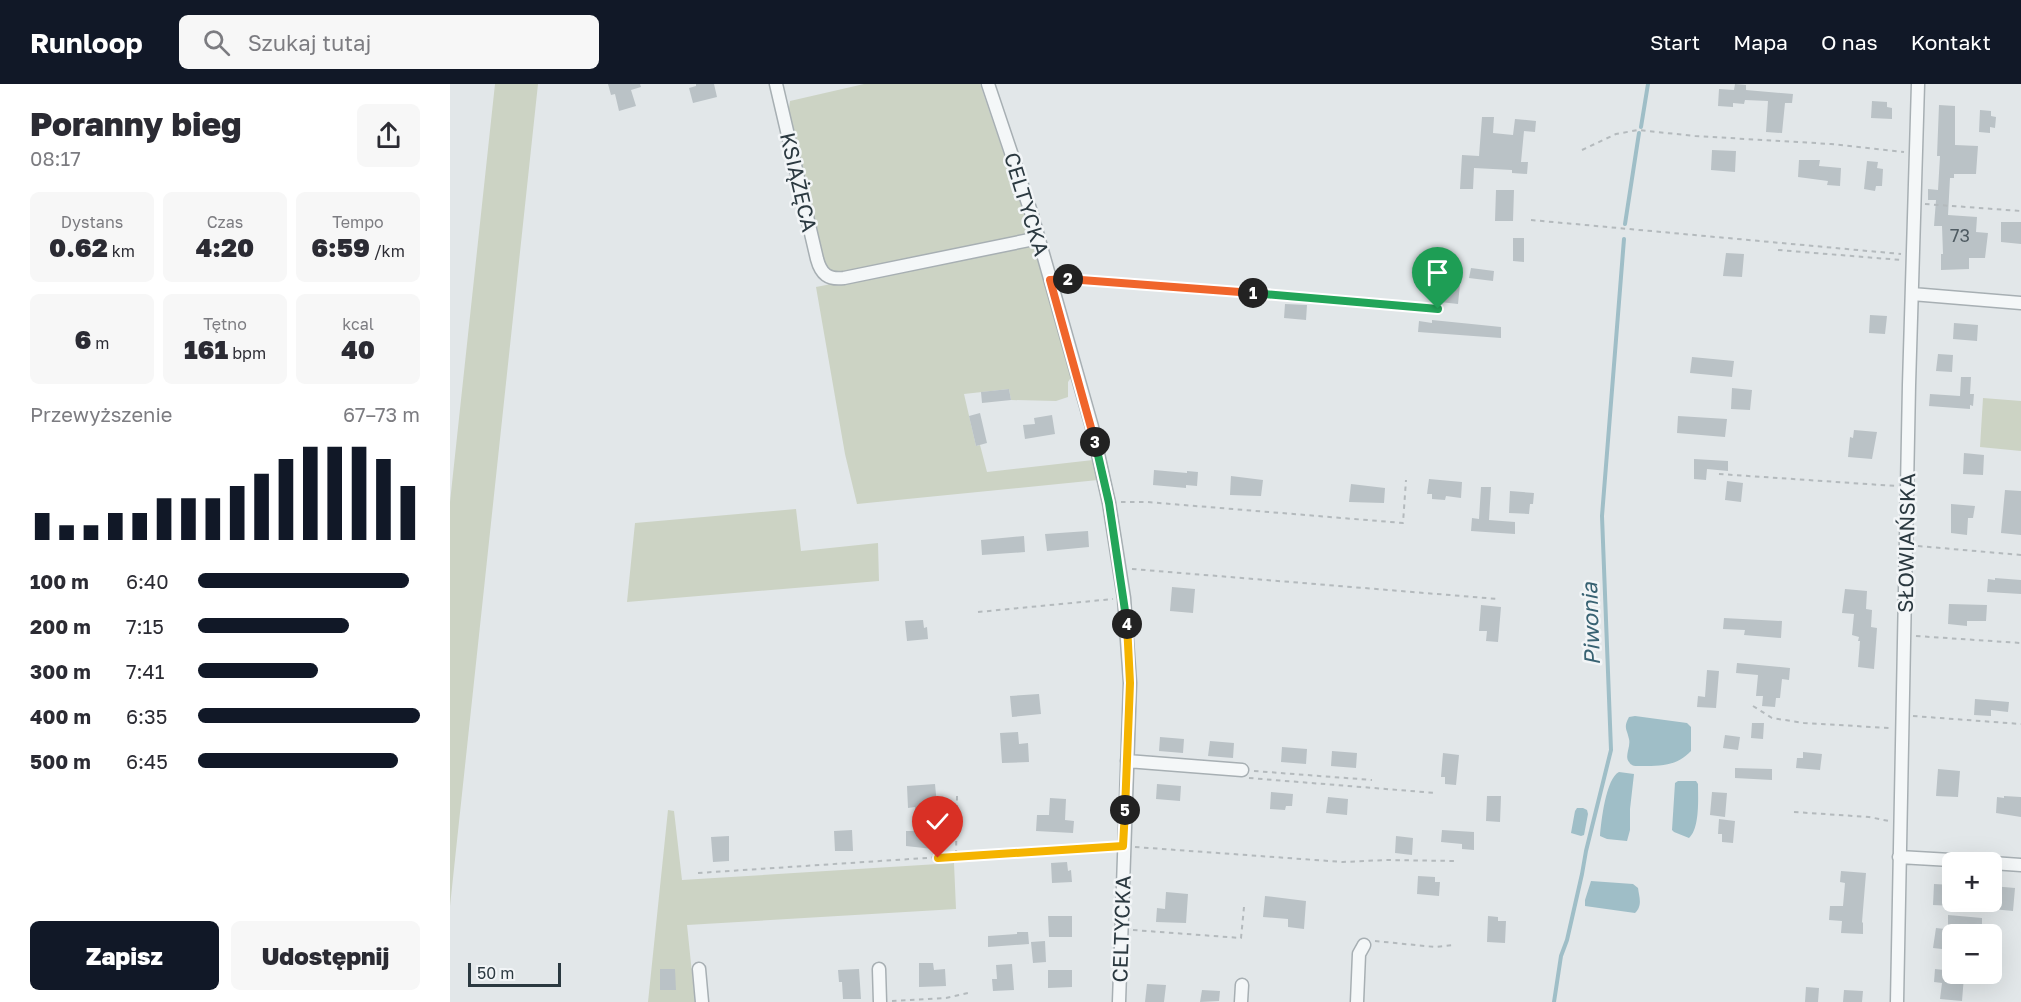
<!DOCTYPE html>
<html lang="pl">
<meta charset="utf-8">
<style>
:root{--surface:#fff;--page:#f7f7f7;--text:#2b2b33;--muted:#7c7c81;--accent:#111827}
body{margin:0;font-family:"Golos Text",sans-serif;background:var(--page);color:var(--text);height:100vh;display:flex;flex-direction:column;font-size:22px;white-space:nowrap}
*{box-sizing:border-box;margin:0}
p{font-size:20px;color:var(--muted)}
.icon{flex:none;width:33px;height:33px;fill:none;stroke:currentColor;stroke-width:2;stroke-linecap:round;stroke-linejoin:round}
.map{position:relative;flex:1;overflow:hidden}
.details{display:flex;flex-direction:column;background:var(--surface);width:450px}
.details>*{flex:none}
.buttons{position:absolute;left:1492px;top:768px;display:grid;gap:12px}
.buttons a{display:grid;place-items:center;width:60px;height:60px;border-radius:9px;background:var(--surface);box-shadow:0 6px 24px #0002;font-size:30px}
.scale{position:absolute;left:18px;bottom:15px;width:93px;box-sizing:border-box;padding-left:6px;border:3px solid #2b3940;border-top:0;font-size:16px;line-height:21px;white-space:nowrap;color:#2b3940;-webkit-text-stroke:4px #f2f5f7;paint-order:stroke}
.pin{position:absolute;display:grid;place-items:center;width:51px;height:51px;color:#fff;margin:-62px -26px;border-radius:50% 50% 50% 0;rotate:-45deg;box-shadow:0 0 6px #0007}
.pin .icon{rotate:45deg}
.km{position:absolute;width:30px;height:30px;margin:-15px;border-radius:50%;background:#222;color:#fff;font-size:16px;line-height:30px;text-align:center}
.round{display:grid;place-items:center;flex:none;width:63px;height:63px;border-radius:9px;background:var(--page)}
.headline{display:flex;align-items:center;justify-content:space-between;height:102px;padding:0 30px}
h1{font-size:33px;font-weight:800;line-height:45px}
.figures{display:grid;grid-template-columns:repeat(3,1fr);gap:9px;height:102px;padding:6px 30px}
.figures div{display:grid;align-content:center;border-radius:9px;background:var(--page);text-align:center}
.figures b{font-size:26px;font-weight:800}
.figures small{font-size:16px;font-weight:400}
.figures p{font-size:16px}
.chart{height:168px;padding:12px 30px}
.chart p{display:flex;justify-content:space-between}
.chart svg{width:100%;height:108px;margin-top:6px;stroke:var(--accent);stroke-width:6}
.action{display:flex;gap:12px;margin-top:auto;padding:12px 30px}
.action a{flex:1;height:69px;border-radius:9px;background:var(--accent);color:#fff;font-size:24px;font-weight:800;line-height:69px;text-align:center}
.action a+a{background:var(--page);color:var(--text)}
ul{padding:0 30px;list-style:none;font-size:20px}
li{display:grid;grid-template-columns:96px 72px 1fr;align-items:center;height:45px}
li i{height:15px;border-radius:8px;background:var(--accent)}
header{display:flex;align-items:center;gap:36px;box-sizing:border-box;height:84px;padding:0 30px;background:var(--accent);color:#fff}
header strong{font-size:28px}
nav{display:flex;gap:33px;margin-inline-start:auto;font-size:21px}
.search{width:420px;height:54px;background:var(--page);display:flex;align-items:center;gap:15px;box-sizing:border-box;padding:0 21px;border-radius:9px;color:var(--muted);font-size:22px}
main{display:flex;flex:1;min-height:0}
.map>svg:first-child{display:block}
.green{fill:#ccd3c4}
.water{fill:#9fbec7}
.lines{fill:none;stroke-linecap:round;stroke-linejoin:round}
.stream{stroke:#9fbec7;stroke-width:4}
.building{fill:#bac2c6}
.minor-casing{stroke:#a7afb3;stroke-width:15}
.path{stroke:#b4babd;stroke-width:2;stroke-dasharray:4.5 4.5;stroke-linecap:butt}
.minor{stroke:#f4f7f8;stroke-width:12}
.split-1-casing{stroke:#fff;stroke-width:12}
.split-2-casing{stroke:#fff;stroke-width:12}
.split-3-casing{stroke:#fff;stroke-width:12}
.split-4-casing{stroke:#fff;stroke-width:12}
.split-5-casing{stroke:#fff;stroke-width:12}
.split-6-casing{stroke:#fff;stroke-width:12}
.split-1{stroke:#22a559;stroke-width:8}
.split-2{stroke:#f0652b;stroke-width:8}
.split-3{stroke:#f0652b;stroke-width:8}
.split-4{stroke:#22a559;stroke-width:8}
.split-5{stroke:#f5b400;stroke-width:8}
.split-6{stroke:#f5b400;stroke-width:8}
.labels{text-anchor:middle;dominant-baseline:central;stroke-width:5;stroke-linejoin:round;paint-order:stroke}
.number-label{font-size:18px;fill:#4f5b62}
.street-label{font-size:21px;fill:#2b3940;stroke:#f2f5f7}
.water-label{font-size:22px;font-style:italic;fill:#386272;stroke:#f2f5f7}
</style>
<header>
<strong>Runloop</strong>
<div class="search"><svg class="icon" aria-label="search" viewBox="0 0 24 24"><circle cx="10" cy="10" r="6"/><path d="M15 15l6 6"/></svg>Szukaj tutaj</div>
<nav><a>Start</a><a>Mapa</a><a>O nas</a><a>Kontakt</a></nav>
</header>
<main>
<section class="details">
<div class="headline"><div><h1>Poranny bieg</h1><p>08:17</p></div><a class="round"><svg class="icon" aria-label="share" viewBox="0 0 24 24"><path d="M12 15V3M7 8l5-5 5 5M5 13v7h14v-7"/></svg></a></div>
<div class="figures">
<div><p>Dystans</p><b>0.62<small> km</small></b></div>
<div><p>Czas</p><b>4:20</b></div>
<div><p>Tempo</p><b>6:59<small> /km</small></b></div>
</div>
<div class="figures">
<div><b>6<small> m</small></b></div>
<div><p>Tętno</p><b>161<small> bpm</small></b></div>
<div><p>kcal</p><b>40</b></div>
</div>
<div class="chart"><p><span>Przewyższenie</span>67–73 m</p>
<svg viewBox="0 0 160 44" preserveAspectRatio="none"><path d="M5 44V33M15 44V38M25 44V38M35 44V33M45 44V33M55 44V27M65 44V27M75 44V27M85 44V22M95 44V17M105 44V11M115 44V6M125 44V6M135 44V6M145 44V11M155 44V22"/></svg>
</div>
<ul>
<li><b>100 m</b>6:40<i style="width:95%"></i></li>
<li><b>200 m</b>7:15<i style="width:68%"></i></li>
<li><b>300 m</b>7:41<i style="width:54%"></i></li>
<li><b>400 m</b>6:35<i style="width:100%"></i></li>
<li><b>500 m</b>6:45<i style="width:90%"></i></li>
</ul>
<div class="action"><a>Zapisz</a><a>Udostępnij</a></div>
</section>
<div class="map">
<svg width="1571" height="918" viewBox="0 0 1571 918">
<rect width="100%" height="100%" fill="#e2e7e9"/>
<!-- green -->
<path class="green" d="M45 0H88L0 822V418Z
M414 0H530L580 146 576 151 388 190 375 185 338 31 340 17Z
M579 161 586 165 622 292 618 298V313L606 317 561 316 559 305 514 310 526 362 530 361 537 388 643 376 648 396 407 420 395 370 366 203Z
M1533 314 1571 317V367L1530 363Z
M346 425 351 467 428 459 429 497 177 518 185 439Z
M218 726 224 727 232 796 504 779 506 825 237 841 245 918H198Z"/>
<!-- water -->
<path class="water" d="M1185 632 1237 639 1241 643V667C1227 682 1211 682 1192 682 1187 682 1182 683 1179 678 1174 672 1181 663 1179 655 1177 645 1173 644 1179 633Z
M1169 688 1184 690 1180 725V746L1177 757 1157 755 1150 752C1151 738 1156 694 1169 688Z
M1228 697H1246L1248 700C1248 714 1250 744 1239 754L1224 748 1222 746 1225 699Z
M1127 724H1133L1137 726 1138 730 1134 751 1131 752 1121 749 1125 727Z
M1141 797 1183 800 1188 804C1189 812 1193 822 1185 829L1135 822V816Z"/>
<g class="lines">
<!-- stream -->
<path class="stream" d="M1191 43 1198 0
M1175 140 1189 49
M1104 918 1111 872 1117 856 1132 790 1136 767 1161 666 1152 432 1174 155"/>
</g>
<!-- building -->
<path class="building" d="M158 0H190L191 3 181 6 186 22 169 27 165 10 161 11Z
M246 0H264L267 13 243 19 239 4 246 2Z
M1285 0 1296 1V6L1343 10 1342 19H1335L1332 49 1316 48 1318 17 1295 16 1294 20 1283 19V23L1268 22 1269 5 1284 6Z
M1422 17 1437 18V23L1442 24V35L1421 34Z
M1489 21 1505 22V61L1528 62 1526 90H1504V94H1500L1498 131 1527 133 1526 148 1538 149 1535 174H1519V185L1491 186V170H1493L1492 142H1484L1486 116H1478V105L1488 106 1490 72H1487Z
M1530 26 1541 27V32L1546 33 1545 44 1540 43V49L1529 48Z
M1032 33H1044L1043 49 1063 51 1065 35 1086 37 1085 48 1074 47 1071 78H1078L1077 90 1062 89V86L1024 84 1023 105H1010L1012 71 1029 72Z
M1262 66 1286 67 1285 88 1261 86Z
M1349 76H1370L1369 82 1391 84 1390 102 1377 101 1378 97 1348 93Z
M1417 77 1428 78 1427 84 1433 85 1432 102H1426L1425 107 1414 105Z
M1046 106H1064L1063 137H1045Z
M1551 138H1571V160L1551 158Z
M1063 154H1074V178L1063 177Z
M1276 169 1294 170 1292 193 1273 192Z
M1021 184 1044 187 1043 197 1019 194Z
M993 197 1010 200 1008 220 990 218Z
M835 220 857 221 856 236 834 234Z
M1420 231 1437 232 1435 250 1419 249Z
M982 236 1051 243V254L968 248 969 237 982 239Z
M1504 239 1528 241 1527 257 1503 255Z
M1488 270 1503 271 1502 288 1486 287Z
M1242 273 1284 277 1282 293 1240 289Z
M1511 293H1521L1520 310H1524L1523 322 1520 321V325L1479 322 1480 310 1510 312Z
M1282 304 1302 306 1300 326 1281 325Z
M559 305 561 316 532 319 531 308Z
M530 329 537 359 526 362 519 332Z
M602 331 605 350 575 355 573 341 585 340 584 334Z
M1228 332 1277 335 1275 353 1227 349Z
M1404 346 1427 348 1422 375 1398 373 1400 353 1403 354Z
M1514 369 1534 371 1533 391 1513 390Z
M1244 375 1278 377V387L1257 385 1256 396 1244 395Z
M704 386 737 389V387L748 388 747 402 736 401V404L703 401Z
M781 392 813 396 811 412 780 411Z
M979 395 1012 398 1011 414 996 412 995 416 982 415V410H977Z
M1277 397 1293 399 1291 418 1275 416Z
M901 400 935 404 934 419 899 418Z
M1031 403H1041L1039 436 1065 438V450L1021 447 1022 434 1029 435Z
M1555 406 1571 407V451L1551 449Z
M1060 407 1084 409 1083 420H1080L1079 430 1059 429Z
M1501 420 1525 422 1523 434H1518L1517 451 1501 449Z
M638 447 639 463 597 467 595 450Z
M574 452 575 468 532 471 531 456Z
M1545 494 1571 496V510L1537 508 1538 495 1545 496Z
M722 503 745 505 743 529 720 527Z
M1395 505 1417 507 1416 525 1422 526 1421 543 1427 544 1424 585 1408 583 1410 557H1408L1409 553 1402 551 1404 530 1392 529Z
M1499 520 1537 521 1536 537H1517V542L1498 540Z
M1031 521 1051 523 1048 558 1036 557 1037 547H1029Z
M1274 534 1332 537 1331 554 1294 551 1295 546 1273 545Z
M473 536 474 544 477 543 478 555 457 557 455 537Z
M1287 579 1340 584 1339 596 1332 595 1330 614H1326L1325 623 1312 622 1313 612H1306L1308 591 1286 589Z
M1257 586 1269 587 1266 624 1247 623 1248 612 1255 613Z
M589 610 591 630 562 633 560 612Z
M1525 615 1559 618 1558 628 1541 626V632L1524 631Z
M1302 639H1314L1313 655 1301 654Z
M568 648 569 660 578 659 579 678 552 679 550 649Z
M1275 651 1290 653 1288 666 1273 664Z
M710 653 734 655 733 669 709 667Z
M760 657 784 659 783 674 758 672Z
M832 663 857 665 856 680 831 678Z
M882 667 907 669 906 684 881 682Z
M1353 668 1372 670 1370 686 1346 684 1347 674H1353Z
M993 669 1009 671 1006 701 995 700V693H991Z
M1285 684 1322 685V696L1285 694Z
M1488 685 1510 687 1508 713 1486 712Z
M485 700 487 721 484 722 483 765 456 762V747H464L465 723 458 724 457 702Z
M707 700 731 702 730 717 706 715Z
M821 708 843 710 842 722H836L835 726 820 725Z
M1262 708 1277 709 1275 733 1260 731Z
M1037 712H1051L1050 738 1036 737Z
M1554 712 1571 713V733L1546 729 1547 713 1554 714Z
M878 713 898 715 897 731 876 729Z
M600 714 616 715 615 736 624 737 623 749 586 747 587 731H599Z
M1269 735 1285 737 1283 759 1272 758V750H1268Z
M402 746 403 767H385L384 747Z
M992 746 1024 748V766L1012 765V760L991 758Z
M279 752V777L263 778 261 753Z
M946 752 963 754 962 771 945 769Z
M617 778 618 787 621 786 622 798 602 799 601 779Z
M1391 787 1416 789 1412 838 1413 839V850L1391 849 1392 837 1379 836 1380 822H1393L1395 799 1390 798Z
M968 792 985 793V798H990L989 812 967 810Z
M1484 800 1503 801V822L1483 821Z
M1542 802 1565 804 1563 827 1542 825Z
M716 808 738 810 736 839 706 838 707 824 715 825Z
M815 812 856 817 854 845 838 843V835L813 833Z
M1498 831 1532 834V844L1498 841Z
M598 832H622V853H599Z
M1038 832 1048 833V837H1056L1055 859 1037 858Z
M1486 844 1504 846 1501 866 1483 864Z
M567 848H578L579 860 538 863V852L567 850Z
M595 857 596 878 583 879 581 858Z
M469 879H483L484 886 495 885 496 902 469 903Z
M562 880 564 906 543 907 542 895H547L546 881Z
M210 885H225L226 906H210Z
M409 885 411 915H393L392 898H389L388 886Z
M1485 885 1503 887V891L1514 892 1512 917 1490 915 1492 899 1484 898Z
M598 886H622V903L598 904Z
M697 900 716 901 714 918H695Z
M1356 903 1369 904 1368 918H1355Z
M752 906 770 907 769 917 750 918Z
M1394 906 1413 907 1412 918H1393Z"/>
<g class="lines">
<defs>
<path id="minor" d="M326 0 367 175C371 190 378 196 394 194L589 154
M538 0 582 131 642 343 659 419 674 514 680 599 669 918
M1462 210 1571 219
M677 677 792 686
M1449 773 1535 778
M1542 779 1571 781
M249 885 252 918
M429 885 430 918
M791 918 792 901
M907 918 909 870 914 861
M1447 918 1459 301 1468 0"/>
</defs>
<!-- minor casing -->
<use href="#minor" class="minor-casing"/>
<!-- path -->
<path class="path" d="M1132 66 1166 50 1188 46 1245 52 1381 60 1454 68
M1475 120 1571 127
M1081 136 1451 170
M1328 166 1451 176
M612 195H634L988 225
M1269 390 1446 402
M671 418H697L953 439 956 396
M1468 462 1571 471
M682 485 1048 515
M528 528 663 515
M1466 552 1571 559
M1303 622 1322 634 1354 639 1439 644
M1463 632 1571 640
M804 687 922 696
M799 694 986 709
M507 712 506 772 662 762
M1344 728 1419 733 1439 737
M685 763 893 778 936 776 1006 777
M248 789 506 772
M683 846 791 854 794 823
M925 857 985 863 1004 861
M442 917 496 914 518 909"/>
<!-- minor -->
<use href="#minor" class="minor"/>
</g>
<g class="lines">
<defs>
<path id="split-1" d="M803 209 988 225"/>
<path id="split-2" d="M618 195 803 209"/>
<path id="split-3" d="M618 195 600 196 645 358"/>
<path id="split-4" d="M645 358 659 419 677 540"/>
<path id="split-5" d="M675 726 680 599 677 540"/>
<path id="split-6" d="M488 774 673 762 675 726"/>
</defs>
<!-- split-1 casing -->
<use href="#split-1" class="split-1-casing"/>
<!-- split-2 casing -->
<use href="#split-2" class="split-2-casing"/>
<!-- split-3 casing -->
<use href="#split-3" class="split-3-casing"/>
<!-- split-4 casing -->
<use href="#split-4" class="split-4-casing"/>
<!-- split-5 casing -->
<use href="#split-5" class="split-5-casing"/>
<!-- split-6 casing -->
<use href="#split-6" class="split-6-casing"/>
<!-- split-1 -->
<use href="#split-1" class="split-1"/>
<!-- split-2 -->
<use href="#split-2" class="split-2"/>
<!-- split-3 -->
<use href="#split-3" class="split-3"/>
<!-- split-4 -->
<use href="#split-4" class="split-4"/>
<!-- split-5 -->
<use href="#split-5" class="split-5"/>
<!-- split-6 -->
<use href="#split-6" class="split-6"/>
</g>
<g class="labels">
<!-- number labels -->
<g class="number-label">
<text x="1510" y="151">73</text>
</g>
<!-- street labels -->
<g class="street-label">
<text transform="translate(349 98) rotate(77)">KSIĄŻĘCA</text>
<text transform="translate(577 120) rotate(73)">CELTYCKA</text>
<text transform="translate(1456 459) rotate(-89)">SŁOWIAŃSKA</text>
<text transform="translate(671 845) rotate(-88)">CELTYCKA</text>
</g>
<!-- water labels -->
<g class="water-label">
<text transform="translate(1140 540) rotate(-92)">Piwonia</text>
</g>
</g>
</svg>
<div class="buttons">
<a>+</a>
<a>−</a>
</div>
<div class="scale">50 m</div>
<div class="pin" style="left:988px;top:225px;background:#1e9e55"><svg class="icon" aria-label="arrive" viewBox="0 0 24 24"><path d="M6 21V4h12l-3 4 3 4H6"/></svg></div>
<div class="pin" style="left:488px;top:774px;background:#d93025"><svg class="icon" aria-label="check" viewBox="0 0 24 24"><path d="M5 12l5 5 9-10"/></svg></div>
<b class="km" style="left:803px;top:209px">1</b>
<b class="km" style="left:618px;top:195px">2</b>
<b class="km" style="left:645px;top:358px">3</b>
<b class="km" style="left:677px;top:540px">4</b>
<b class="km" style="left:675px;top:726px">5</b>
</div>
</main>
